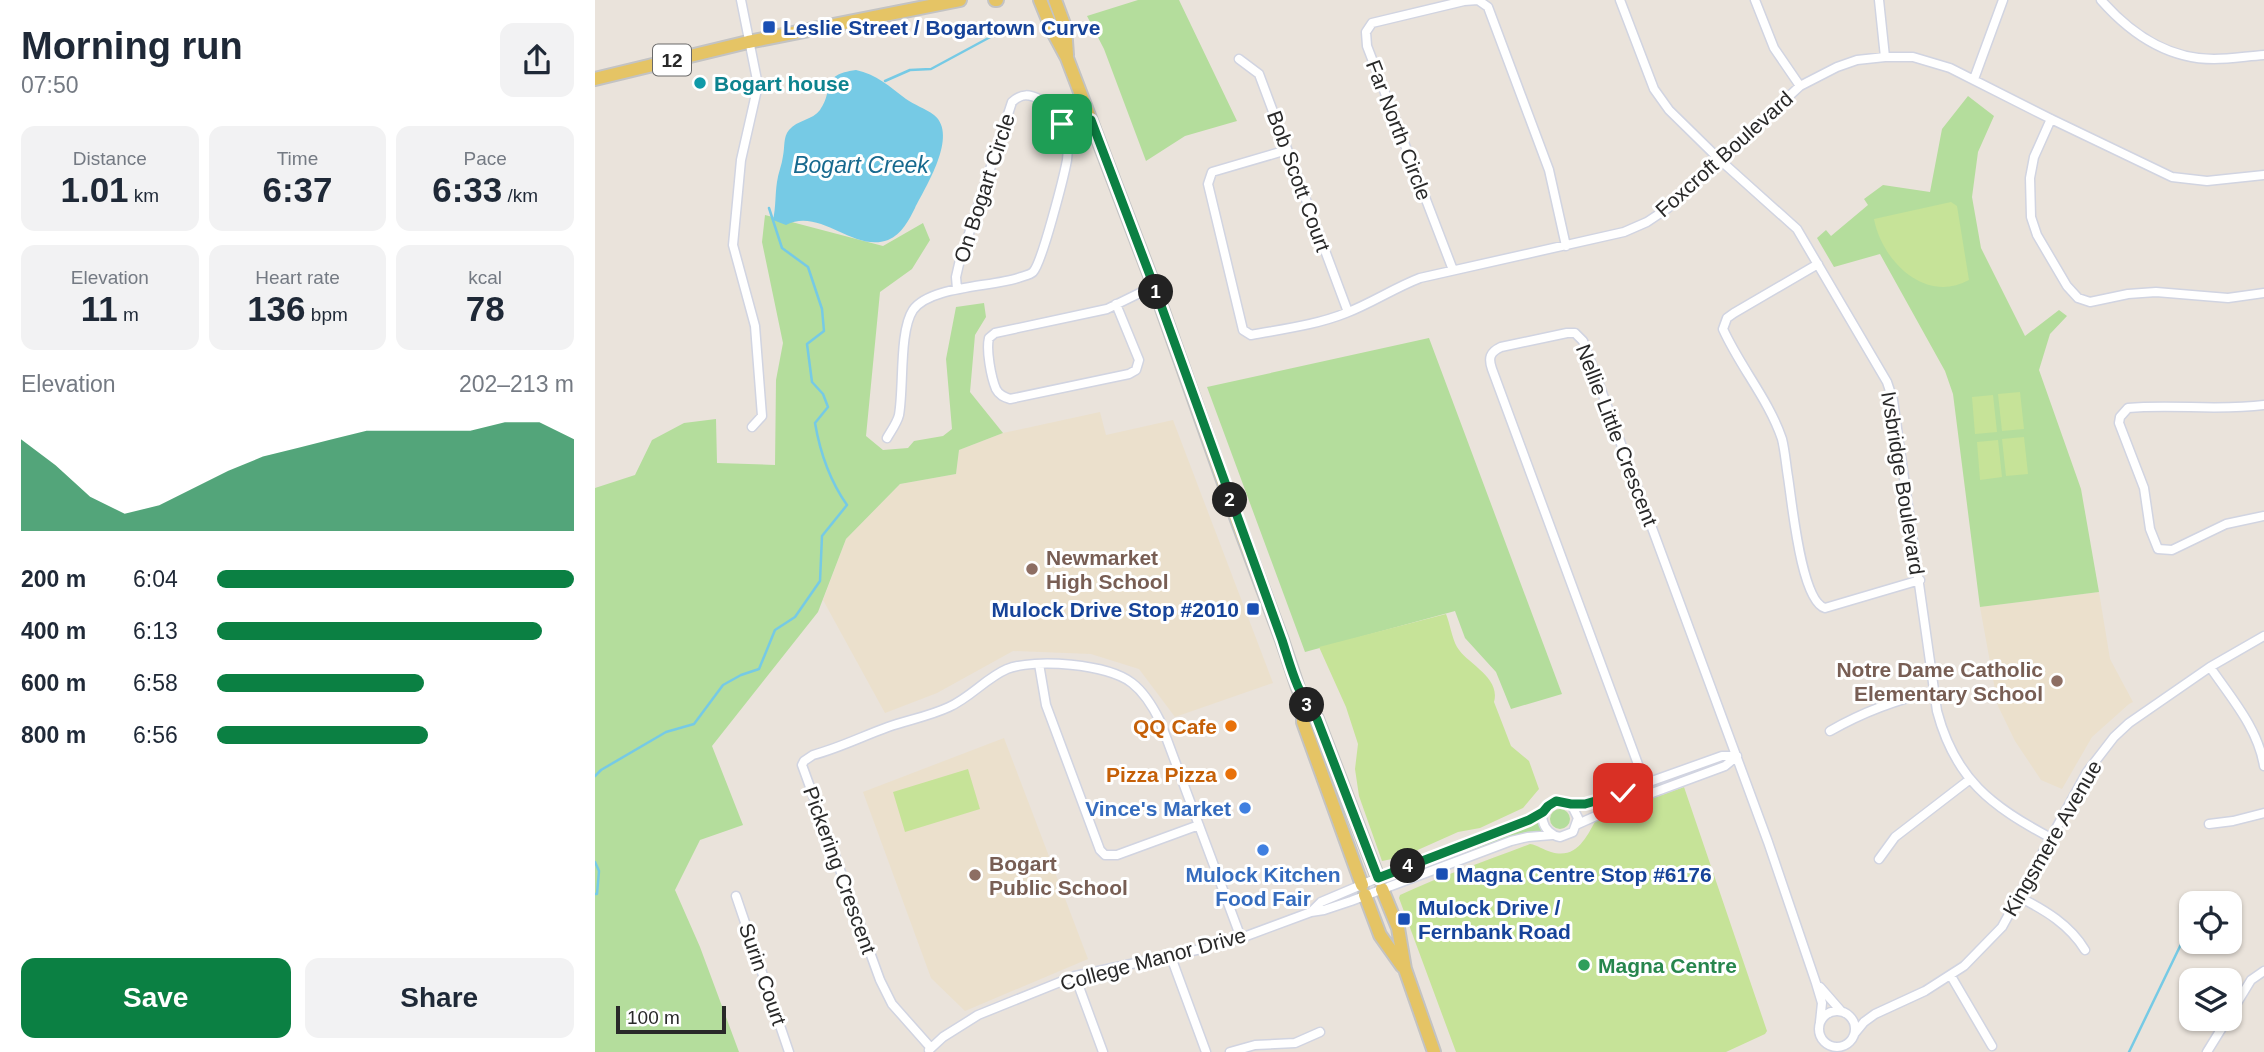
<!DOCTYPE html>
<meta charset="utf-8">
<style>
:root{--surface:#fff;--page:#f2f2f3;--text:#1f2937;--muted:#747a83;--accent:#0b8043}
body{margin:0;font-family:Arial,sans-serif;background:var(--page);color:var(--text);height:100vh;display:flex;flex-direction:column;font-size:26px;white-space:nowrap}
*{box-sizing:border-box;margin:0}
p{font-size:23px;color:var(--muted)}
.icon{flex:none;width:38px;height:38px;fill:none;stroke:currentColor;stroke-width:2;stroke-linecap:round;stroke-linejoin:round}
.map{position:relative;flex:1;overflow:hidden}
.details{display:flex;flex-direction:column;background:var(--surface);width:595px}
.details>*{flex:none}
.controls{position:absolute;left:1584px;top:891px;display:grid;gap:14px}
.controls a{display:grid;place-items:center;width:63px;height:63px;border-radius:14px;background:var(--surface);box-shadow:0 2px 5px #0004;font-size:35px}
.scale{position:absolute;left:21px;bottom:18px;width:110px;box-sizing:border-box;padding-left:7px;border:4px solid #292929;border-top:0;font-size:19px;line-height:24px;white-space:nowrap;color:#292929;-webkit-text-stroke:5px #fff;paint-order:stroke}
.pin{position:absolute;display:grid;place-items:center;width:60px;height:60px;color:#fff;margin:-30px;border-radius:14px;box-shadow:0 4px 10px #0006}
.km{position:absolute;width:35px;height:35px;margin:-18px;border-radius:50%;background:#222;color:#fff;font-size:19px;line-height:35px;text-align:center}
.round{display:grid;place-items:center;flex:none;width:74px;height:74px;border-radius:14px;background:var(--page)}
.headline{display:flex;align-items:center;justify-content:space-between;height:119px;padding:0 21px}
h1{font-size:38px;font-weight:700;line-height:52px}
.stats{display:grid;grid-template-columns:repeat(3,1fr);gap:10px;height:119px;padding:7px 21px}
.stats div{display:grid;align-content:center;border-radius:14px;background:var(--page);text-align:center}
.stats b{font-size:35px;font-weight:700}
.stats small{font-size:19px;font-weight:400}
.stats p{font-size:19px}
.chart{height:196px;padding:14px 21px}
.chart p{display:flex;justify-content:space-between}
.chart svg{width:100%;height:126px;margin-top:7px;fill:var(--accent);opacity:.7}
.cta{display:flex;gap:14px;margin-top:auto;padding:14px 21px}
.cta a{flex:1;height:80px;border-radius:14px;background:var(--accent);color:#fff;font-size:28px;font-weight:700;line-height:80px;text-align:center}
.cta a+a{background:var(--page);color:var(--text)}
ul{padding:0 21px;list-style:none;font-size:23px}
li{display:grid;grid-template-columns:112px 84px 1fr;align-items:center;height:52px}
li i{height:18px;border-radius:9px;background:var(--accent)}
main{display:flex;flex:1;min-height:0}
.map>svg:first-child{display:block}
.education{fill:#ebe0cc}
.green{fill:#b4dd9c}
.pitch{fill:#c6e398}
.water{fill:#76cae5}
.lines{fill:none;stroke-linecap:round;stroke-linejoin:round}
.stream{stroke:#76cae5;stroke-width:2.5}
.minor-casing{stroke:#d1d4e1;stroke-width:11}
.primary-casing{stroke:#c3c3c3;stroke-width:16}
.minor{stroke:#fff;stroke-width:8}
.primary{stroke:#e5c465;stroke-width:12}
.route-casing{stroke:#fff;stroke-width:14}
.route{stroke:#0b8043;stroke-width:9}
.transit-dot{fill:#1a4fb4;stroke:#fff;stroke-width:2.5}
.culture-dot{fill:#0f9aa8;stroke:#fff;stroke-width:2.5}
.education-dot{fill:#8d6e63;stroke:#fff;stroke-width:2.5}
.food-dot{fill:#e8710a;stroke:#fff;stroke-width:2.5}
.shop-dot{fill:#3f7fe0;stroke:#fff;stroke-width:2.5}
.leisure-dot{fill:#2e9e5b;stroke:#fff;stroke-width:2.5}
.labels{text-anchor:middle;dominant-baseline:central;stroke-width:6;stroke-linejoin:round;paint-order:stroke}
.shield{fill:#fff;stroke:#696969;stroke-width:2}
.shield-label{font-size:19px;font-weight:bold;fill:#292929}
.transit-label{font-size:21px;font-weight:bold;fill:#164399;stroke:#fff;text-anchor:start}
.culture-label{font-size:21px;font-weight:bold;fill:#0d838f;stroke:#fff;text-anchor:start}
.street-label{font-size:21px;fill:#292929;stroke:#fff}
.education-label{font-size:21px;font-weight:bold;fill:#785e54;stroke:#fff;text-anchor:start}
.food-label{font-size:21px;font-weight:bold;fill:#c56008;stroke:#fff;text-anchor:end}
.shop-label{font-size:21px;font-weight:bold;fill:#366cbe;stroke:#fff;text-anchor:end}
.leisure-label{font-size:21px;font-weight:bold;fill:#27864d;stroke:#fff;text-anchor:start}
.water-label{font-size:23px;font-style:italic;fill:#17698e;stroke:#fff}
</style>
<main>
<section class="details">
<div class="headline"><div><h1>Morning run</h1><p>07:50</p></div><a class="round"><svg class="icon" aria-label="share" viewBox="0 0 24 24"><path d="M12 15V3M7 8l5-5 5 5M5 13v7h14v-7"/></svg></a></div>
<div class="stats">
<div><p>Distance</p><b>1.01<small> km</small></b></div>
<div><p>Time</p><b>6:37</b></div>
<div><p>Pace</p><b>6:33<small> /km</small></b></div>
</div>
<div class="stats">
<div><p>Elevation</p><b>11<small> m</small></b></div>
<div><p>Heart rate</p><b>136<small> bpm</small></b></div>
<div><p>kcal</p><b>78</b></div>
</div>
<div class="chart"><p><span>Elevation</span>202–213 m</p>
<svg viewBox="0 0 160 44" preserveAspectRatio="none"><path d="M0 44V12L10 21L20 32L30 38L40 35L50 29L60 23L70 18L80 15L90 12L100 9L110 9L120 9L130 9L140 6L150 6L160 12V44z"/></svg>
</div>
<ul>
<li><b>200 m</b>6:04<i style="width:100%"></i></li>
<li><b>400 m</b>6:13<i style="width:91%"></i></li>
<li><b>600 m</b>6:58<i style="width:58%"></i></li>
<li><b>800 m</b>6:56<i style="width:59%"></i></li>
</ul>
<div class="cta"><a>Save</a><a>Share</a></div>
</section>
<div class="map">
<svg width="1669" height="1052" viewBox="0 0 1669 1052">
<rect width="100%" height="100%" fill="#eae3db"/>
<!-- education -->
<path class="education" d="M505 412 511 435 578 420 678 683 580 717 544 669 496 654 418 651 342 693 290 713 228 600 251 539 305 484 361 474 364 450 408 433Z
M1504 592 1515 659 1538 702 1534 704 1497 737 1467 789 1446 780 1420 741 1403 706 1385 607Z
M409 738 493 959 370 1011 336 978 268 792Z"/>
<!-- green -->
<path class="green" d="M543 0H584L642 121 590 136 551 161 509 49 492 16Z
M1373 96 1399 116 1383 152 1377 197 1386 248 1430 336 1464 310 1472 316 1455 334 1444 370 1486 489 1504 592 1385 607 1358 394 1350 371 1285 254 1239 267 1222 238 1231 230 1236 236 1273 205 1269 199 1288 185 1335 192 1347 129Z
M170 215 288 246 328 223 335 240 317 269 285 292 271 436 288 450 313 448 319 441 348 436 357 429 351 359 361 307 389 303 391 317 380 335 375 392 408 433 364 450 361 474 305 484 251 539 223 612 117 746 148 825 105 840 80 890 105 947 144 1052H0V488L40 475 57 440 89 423 121 419 122 463 180 465 181 380 188 343 167 242Z
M834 338 967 694 916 709 901 672 870 638 860 611 710 652 612 387Z
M955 819a10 10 0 1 1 20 0a10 10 0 1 1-20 0Z
M943 820 947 832 871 855 870 853Z"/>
<!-- pitch -->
<path class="pitch" d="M1356 202 1362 206 1374 280C1330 304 1287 261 1279 219Z
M1425 392 1429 429 1407 431 1403 394Z
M1398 395 1402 432 1380 434 1377 397Z
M1429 437 1433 474 1411 476 1407 439Z
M1403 440 1407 477 1385 480 1382 442Z
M851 614C855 624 857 638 862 647 872 664 906 677 899 702L916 746 934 761 944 789 928 808 885 828 863 832 807 857 787 861 764 796 760 769 763 744 751 707 724 647Z
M373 769 385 809 310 832 298 792Z
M1089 787 1172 1031 1170 1034 1131 1052H861L804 898 805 895C848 875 892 861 935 844 943 845 948 850 956 852 982 860 992 836 1002 818Z"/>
<!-- water -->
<path class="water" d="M261 70C281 74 295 87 311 99 319 105 330 108 339 115 364 135 330 188 320 208 314 220 307 234 293 240 259 253 225 207 191 225L178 220C181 207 180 195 182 182 183 173 187 165 188 156 190 147 188 137 194 130 202 120 218 120 225 110 240 89 224 75 261 70Z"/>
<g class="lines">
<!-- stream -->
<path class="stream" d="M290 81 315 70 336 69 399 35
M0 776 6 770 71 732 99 724 128 685 146 675 164 669 180 630 200 617 225 581 227 536 252 505C235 481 225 452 220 423L233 407 228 394 217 382 212 344 229 331 227 309 213 267 187 248 174 208
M0 862 4 871 2 894H0
M1534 1052 1588 940"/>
<defs>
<path id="minor" d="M146 0 163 85 146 160 138 245 160 326 167 416 157 427
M1025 0 1059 89 1074 110 1125 160 1202 229 1292 382 1298 400 1342 711C1360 779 1396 806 1456 838
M1160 0 1179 48 1205 86
M1284 0 1290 57
M1506 0C1536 34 1572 59 1619 59 1636 59 1653 56 1669 55
M644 59 664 74 753 312
M1379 79 1408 0
M1456 119 1439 157 1435 178 1436 217 1442 235 1472 286 1483 298 1495 302 1533 294 1561 292 1633 298 1669 293
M471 131 496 120
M692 150 617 172 613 184 648 330 656 335C688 329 721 325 751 313 777 303 799 288 825 278L1029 232 1052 222 1073 208 1205 86 1242 67 1262 60 1290 57H1318L1355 68 1456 119 1577 177 1612 181 1669 175
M1223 264 1139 313 1132 318 1128 329C1145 367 1174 400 1187 439 1190 451 1191 465 1193 477 1197 502 1206 601 1230 608L1325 580
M858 270 772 46 771 32 777 23 869 1 883 0 893 7 954 170 971 246
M521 304 544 360 541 370 534 374 415 399C409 397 404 395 401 389 396 377 391 350 394 338L400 333 512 309 559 286
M1669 405C1624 411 1578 404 1533 408L1525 417 1524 423 1549 488 1555 529 1563 549 1577 550 1631 524 1669 516
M292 438C296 431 302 423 304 415 309 387 304 331 318 310 335 286 396 287 423 278 428 276 435 275 438 272 447 263 469 176 472 160 473 151 473 141 471 133 468 119 458 107 446 100 434 94 427 93 417 102L364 264 361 277 362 289
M444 664 451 705 505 850 510 855H522L604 825
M1615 667C1636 698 1663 728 1669 766
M1235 731C1268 712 1303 699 1340 691
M1054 794 897 369C893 358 895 352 906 347L972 333H980L988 341 1173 842 1221 983 1227 1003 1225 1022
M976 804 983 818 978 832 965 837C947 834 939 809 960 802 967 800 970 803 976 804 983 806 992 804 998 802L1127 756H1142
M983 824 1030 803 1130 766 1142 756
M1614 824 1638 821 1669 813
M1284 859 1300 837 1374 780
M141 896 194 1052
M1424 897C1450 910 1475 925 1490 950
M716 912 726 902 792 874 934 820 948 812
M576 957 611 1052
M480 976 508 1052
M1356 976 1397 1046
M1225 987 1246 1011
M1224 1029a18 18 0 1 1 36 0a18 18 0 1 1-36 0Z
M1634 1016 1656 980 1669 971
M1260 1033 1269 1022 1280 1014 1330 991 1369 966 1407 927 1492 772 1519 737 1534 723 1615 667 1669 636
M336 1048 297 1004 285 980 207 765 209 761 218 755C244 748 268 736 293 727 313 720 335 716 354 707 376 697 391 678 412 669 440 658 513 664 537 683 550 693 558 707 565 721L646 938
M334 1050 348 1037 383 1015 480 976 606 949 646 938 716 912 729 910 756 901 916 841 933 837 957 835
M635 1052 660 1045 700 1043 725 1032
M1612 1052 1633 1018"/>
<path id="primary" d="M400 0H402
M445 0 458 32 472 58 559 286 641 517 687 640 703 688 708 701 722 719 783 878
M460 0 470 27 472 55
M0 79 153 42 365 0
M708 701V722L767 885
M787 889 803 928 810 969 839 1052
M770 895 785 935 807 966"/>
</defs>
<!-- minor casing -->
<use href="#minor" class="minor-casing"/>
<!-- primary casing -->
<use href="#primary" class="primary-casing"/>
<!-- minor -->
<use href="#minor" class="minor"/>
<!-- primary -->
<use href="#primary" class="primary"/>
</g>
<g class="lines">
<defs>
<path id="route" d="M467 124 471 131 496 120 559 286 687 640C697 671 702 693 722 719L783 878 934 820 948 812 953 806 961 801 976 804H990L1028 793"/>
</defs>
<!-- route casing -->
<use href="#route" class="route-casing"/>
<!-- route -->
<use href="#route" class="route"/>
</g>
<!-- markers -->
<g class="transit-dot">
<rect x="167" y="20" width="14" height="14" rx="3.5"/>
<rect x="651" y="602" width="14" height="14" rx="3.5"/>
<rect x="840" y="867" width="14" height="14" rx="3.5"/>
<rect x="802" y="912" width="14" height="14" rx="3.5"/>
</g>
<circle class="culture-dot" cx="105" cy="83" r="7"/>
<g class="education-dot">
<circle cx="437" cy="569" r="7"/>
<circle cx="1462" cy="681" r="7"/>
<circle cx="380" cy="875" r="7"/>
</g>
<g class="food-dot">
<circle cx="636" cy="726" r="7"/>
<circle cx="636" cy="774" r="7"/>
</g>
<g class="shop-dot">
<circle cx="650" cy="808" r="7"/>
<circle cx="668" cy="850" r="7"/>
</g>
<circle class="leisure-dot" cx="989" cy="965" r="7"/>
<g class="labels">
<!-- shield labels -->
<rect class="shield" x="58" y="44.5" width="38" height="31" rx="5"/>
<g class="shield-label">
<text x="77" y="60">12</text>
</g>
<!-- transit labels -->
<g class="transit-label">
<text x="188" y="27">Leslie Street / Bogartown Curve</text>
<text x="644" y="609" text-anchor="end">Mulock Drive Stop #2010</text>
<text x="861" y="874">Magna Centre Stop #6176</text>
<text x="823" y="907">Mulock Drive /<tspan x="823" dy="24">Fernbank Road</tspan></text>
</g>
<!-- culture labels -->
<g class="culture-label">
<text x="119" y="83">Bogart house</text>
</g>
<!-- street labels -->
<g class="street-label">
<text transform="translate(804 130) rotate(69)">Far North Circle</text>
<text transform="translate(1129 154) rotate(-42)">Foxcroft Boulevard</text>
<text transform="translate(704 181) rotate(70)">Bob Scott Court</text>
<text transform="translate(389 188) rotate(-72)">On Bogart Circle</text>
<text transform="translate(1022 435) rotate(69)">Nellie Little Crescent</text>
<text transform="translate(1308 483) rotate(81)">Ivsbridge Boulevard</text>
<text transform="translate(1457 838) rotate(-60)">Kingsmere Avenue</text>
<text transform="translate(245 870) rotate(70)">Pickering Crescent</text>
<text transform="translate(558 959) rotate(-15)">College Manor Drive</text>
<text transform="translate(168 974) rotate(71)">Surin Court</text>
</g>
<!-- education labels -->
<g class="education-label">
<text x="451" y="557">Newmarket<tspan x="451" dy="24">High School</tspan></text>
<text x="1448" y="669" text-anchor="end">Notre Dame Catholic<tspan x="1448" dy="24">Elementary School</tspan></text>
<text x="394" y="863">Bogart<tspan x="394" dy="24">Public School</tspan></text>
</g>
<!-- food labels -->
<g class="food-label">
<text x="622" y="726">QQ Cafe</text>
<text x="622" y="774">Pizza Pizza</text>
</g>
<!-- shop labels -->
<g class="shop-label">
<text x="636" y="808">Vince's Market</text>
<text x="668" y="874" text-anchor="middle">Mulock Kitchen<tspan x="668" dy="24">Food Fair</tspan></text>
</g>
<!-- leisure labels -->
<g class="leisure-label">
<text x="1003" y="965">Magna Centre</text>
</g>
<!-- water labels -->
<g class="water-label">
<text x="266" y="165">Bogart Creek</text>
</g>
</g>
</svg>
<div class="controls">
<a><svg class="icon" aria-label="locate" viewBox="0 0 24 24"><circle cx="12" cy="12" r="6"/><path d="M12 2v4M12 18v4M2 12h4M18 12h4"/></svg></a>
<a><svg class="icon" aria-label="layers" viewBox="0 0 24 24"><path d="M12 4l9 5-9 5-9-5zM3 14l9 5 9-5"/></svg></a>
</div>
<div class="scale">100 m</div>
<div class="pin" style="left:467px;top:124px;background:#1e9e55"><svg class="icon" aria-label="arrive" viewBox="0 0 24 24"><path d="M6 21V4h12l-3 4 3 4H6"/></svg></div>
<div class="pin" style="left:1028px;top:793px;background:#d93025"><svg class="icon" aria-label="check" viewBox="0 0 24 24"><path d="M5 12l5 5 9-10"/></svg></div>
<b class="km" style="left:561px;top:292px">1</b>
<b class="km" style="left:635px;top:500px">2</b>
<b class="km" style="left:712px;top:705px">3</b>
<b class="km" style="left:813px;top:866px">4</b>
</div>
</main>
